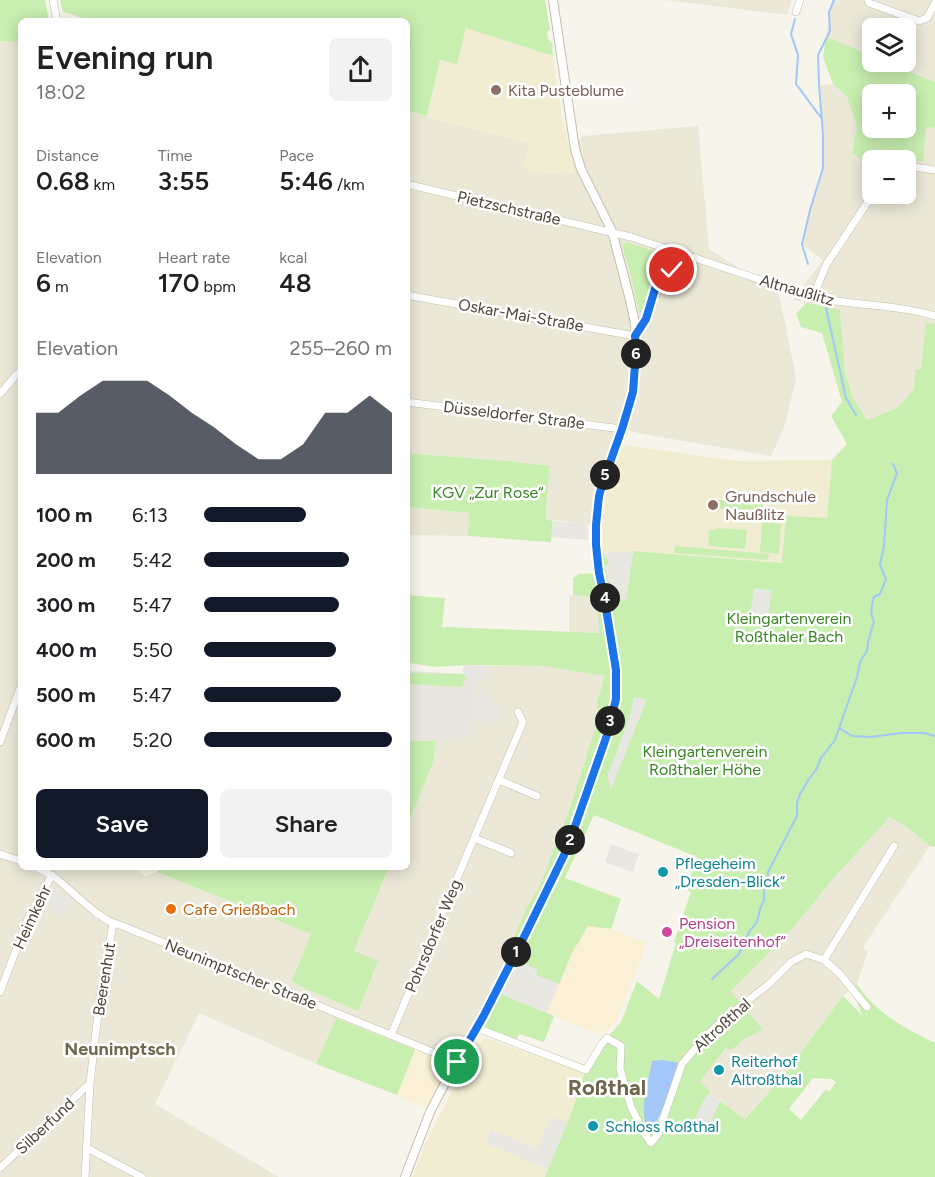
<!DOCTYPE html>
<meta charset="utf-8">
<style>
:root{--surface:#fff;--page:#f2f2f2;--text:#202124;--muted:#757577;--accent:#111827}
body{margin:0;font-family:Figtree,sans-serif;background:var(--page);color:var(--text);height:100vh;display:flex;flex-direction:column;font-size:22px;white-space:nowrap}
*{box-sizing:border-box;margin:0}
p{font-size:20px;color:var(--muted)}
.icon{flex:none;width:33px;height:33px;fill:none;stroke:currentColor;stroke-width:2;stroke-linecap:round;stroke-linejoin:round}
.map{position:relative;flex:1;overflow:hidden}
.sheet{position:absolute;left:18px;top:18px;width:392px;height:852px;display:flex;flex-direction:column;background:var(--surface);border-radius:9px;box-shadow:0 3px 15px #0003}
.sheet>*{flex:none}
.fabs{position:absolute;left:862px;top:18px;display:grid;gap:12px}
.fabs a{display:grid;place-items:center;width:54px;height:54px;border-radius:9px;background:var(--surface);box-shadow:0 3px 15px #0003;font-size:30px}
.pin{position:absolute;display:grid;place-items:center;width:51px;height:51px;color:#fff;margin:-26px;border:3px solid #fff;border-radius:50%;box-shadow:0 2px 6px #0007}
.km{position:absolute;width:30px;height:30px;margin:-15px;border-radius:50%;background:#222;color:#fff;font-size:16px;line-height:30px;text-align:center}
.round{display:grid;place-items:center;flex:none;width:63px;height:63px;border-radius:9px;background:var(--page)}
.summary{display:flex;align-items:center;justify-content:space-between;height:102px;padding:0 18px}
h1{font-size:33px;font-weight:600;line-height:45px}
.figures{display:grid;grid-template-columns:repeat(3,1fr);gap:9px;height:102px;padding:6px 18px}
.figures div{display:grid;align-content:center}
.figures b{font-size:26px;font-weight:600}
.figures small{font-size:16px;font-weight:400}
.figures p{font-size:16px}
.chart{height:168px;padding:12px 18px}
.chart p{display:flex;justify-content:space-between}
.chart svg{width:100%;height:108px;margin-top:6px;fill:var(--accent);opacity:.7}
.action{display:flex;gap:12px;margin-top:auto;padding:12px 18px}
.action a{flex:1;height:69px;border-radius:9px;background:var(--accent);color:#fff;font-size:24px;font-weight:600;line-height:69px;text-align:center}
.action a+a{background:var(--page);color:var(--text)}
ul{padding:0 18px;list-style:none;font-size:20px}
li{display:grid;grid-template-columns:96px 72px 1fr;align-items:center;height:45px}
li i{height:15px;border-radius:8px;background:var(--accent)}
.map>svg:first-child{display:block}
.residential{fill:#ebe8d8;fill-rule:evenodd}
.commercial{fill:#faf0d5}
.industrial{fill:#e9e6df}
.education{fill:#f1edd3}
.green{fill:#c8eeb0;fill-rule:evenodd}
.parking{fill:#e8e7e2}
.water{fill:#a2c7f8}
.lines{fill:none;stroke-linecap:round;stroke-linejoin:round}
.stream{stroke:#a2c7f8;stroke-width:2}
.minor-casing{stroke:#c3bfac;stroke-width:8}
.tertiary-casing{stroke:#c3bfac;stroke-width:10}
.minor{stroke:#fff;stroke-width:7}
.tertiary{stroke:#fff;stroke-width:8}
.route-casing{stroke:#fff;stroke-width:12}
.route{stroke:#1a73e8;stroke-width:8}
.education-dot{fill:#8d6e63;stroke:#fff;stroke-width:2}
.culture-dot{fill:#0f9aa8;stroke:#fff;stroke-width:2}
.food-dot{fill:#e8710a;stroke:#fff;stroke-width:2}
.hotel-dot{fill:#d1479c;stroke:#fff;stroke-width:2}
.labels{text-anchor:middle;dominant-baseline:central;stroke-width:5;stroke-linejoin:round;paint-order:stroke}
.education-label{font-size:16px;fill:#785e54;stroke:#fff;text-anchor:start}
.street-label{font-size:16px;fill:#4c4737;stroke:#fff}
.park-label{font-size:16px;fill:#388623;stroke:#fff}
.culture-label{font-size:16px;fill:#0d838f;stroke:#fff;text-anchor:start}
.food-label{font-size:16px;fill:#c56008;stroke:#fff;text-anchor:start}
.hotel-label{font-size:16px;fill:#b23c85;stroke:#fff;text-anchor:start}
.neighbourhood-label{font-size:18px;font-weight:bold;fill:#70684d;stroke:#fff}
.district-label{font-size:22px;font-weight:bold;fill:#70684d;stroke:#fff}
</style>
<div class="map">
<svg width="935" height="1177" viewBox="0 0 935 1177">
<rect width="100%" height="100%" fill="#f7f5eb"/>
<!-- residential -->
<path class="residential" d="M665 0H792L787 15Z
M832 0H935V82L885 62H906V28H873V56L826 37Z
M0 41 21 42V867H133L145 876 157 872 312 934 292 981 308 990 358 1011 354 952 389 867H406L407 826 433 763 436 741 470 738 477 686 495 666H543L606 676 597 702 598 719 570 808 540 885 527 907 503 961 514 957 457 1062 417 1046 415 1050 337 1018 316 1064 199 1013 155 1104 279 1177H0Z
M833 84 847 97 857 127 852 153 873 167V194H906V160H887L891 155 926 127 935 128V324L926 322 921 369 915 371 914 389 897 408 867 420 852 396 845 372 840 311 793 300 823 260 802 244 810 210 823 168V135L819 85Z
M406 111 529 143 574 173 569 152 583 136 698 126 709 249 779 294 796 378 785 425 771 456 643 434 623 429 595 525 545 519 550 466 507 461 407 453ZM622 247 671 267 663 271 656 278 651 287 643 313 639 312 631 276Z
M407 507 469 513 468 536 407 535Z
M569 595 596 596 601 633 569 632Z
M890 817 908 828 930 846 863 947 868 952 857 984 843 996 784 1075 744 1119 716 1097 699 1080 727 1048 731 1050 745 1039 763 1030 731 991 786 936 838 873Z"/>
<!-- commercial -->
<path class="commercial" d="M588 926 611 929 647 943 617 1020 613 1026 601 1035 503 995 538 971 572 953Z
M415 1050 445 1061 448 1065 446 1071 426 1108 397 1095Z"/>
<!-- industrial -->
<path class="industrial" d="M406 632 409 640V663L411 671 464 674 477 686 470 738 436 741H407Z"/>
<!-- education -->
<path class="education" d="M466 28 553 56 562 116 575 173 550 174 523 169 529 143 427 116 440 60 457 63Z
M617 444 737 461 832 460 827 518 782 563 633 551 604 553 596 545 599 496Z
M486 1038 594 1076 632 1177H412L426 1142 475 1046Z"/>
<!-- green -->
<path class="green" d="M0 0H45L49 21H21V42L0 41Z
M60 0H545L550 30 547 32 548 39 552 43 553 56 466 28 457 64 440 60 427 116 407 111 406 21H93L63 12Z
M826 37 873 56V62H885L935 82V128L926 127 923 162 891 155 887 160H873V167L852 153 857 127 847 97 833 84 823 57ZM906 94V128H873V94Z
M626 242 681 260V263C652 274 651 285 643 313L639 312 631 276 622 246Z
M806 303 840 310 845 372 852 396 867 420 897 408 914 389 915 370 921 369 926 322 935 324V847L930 846 908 828 890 817 838 873 786 936 731 991 763 1030 745 1039 731 1050 726 1048 700 1081 711 1092 705 1098 707 1130 720 1101 745 1119 784 1075 843 996 862 1015 852 988 857 984C878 1015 903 1027 935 1043V1177H545L572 1111 586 1070 601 1045 621 1022 637 981 659 999 676 943 674 942 691 892 686 889 697 857 594 815 565 878 621 899 611 929 588 926 572 953 559 984 536 975 537 971 514 957 503 962 527 907 540 885 570 808 598 719 597 702 605 676 543 666 464 665 436 667 409 663V640L406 632V595L445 598 442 627 600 633 596 597 573 595V578L579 574 599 573 596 545 604 553 610 563 605 565 626 600 633 551 782 563 786 516 827 518 832 460 847 444 831 416 842 402 822 333 801 327 796 314ZM634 698 646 701 611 788 631 713ZM813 1078 831 1079 836 1082 829 1092 826 1089 801 1120 789 1109Z
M406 453 507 461 550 466 545 519 553 521 551 542 468 536 469 513 407 507Z
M713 500 763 501 762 514H750L741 517 723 509 713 508 711 504Z
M762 522 781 524 779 554 760 552Z
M717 528 747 530 745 549 708 546 709 530H717Z
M675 546 769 554 768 560 674 553Z
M406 673 464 674 466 677 462 687 407 684Z
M407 741H436L433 763 407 826Z
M160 867H389L354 951 378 961 358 1011 308 990 292 981 311 934 157 872Z
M496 992 554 1016 544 1042 519 1034 515 1043 477 1028Z
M336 1018 415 1050 397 1095 316 1064Z"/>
<!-- parking -->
<path class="parking" d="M553 521 588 524V540L551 537Z
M633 551 626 601 612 596 605 565 610 563 604 553Z
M754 588 772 591 767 621 749 620Z
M464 665 495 666 477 686 466 677 462 671Z
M481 688 501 710 493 728 474 720 478 695Z
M634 697 646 699V701L611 789 607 777 631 713Z
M611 844 639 854 633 872 605 862Z
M54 886 73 899 62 917 55 913 48 901 47 896Z
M514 957 538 971 536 975 559 984 546 1013 496 992Z
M711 1092 720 1101 707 1131 694 1126 696 1116 705 1098Z
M551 1116 567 1123 548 1169 486 1143 491 1129 537 1149Z"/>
<!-- water -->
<path class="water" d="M664 1060 678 1063 666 1102 651 1132C636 1117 649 1080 652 1061Z"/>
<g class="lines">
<!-- stream -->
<path class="stream" d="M795 19 791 34 798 55 796 84 822 119
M808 264 802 244 810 210 823 168V135L819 85 818 55 830 31 829 12 834 0
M826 308 846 398 856 415
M839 728 852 736 870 737 901 733H925L935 736
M712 979 739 954 749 932 757 922 760 909 764 900V890L767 883 768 872 797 816V803L800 794 809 779 816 770 821 758 835 740 857 677 860 662 867 651 868 642 874 621C869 613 872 605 874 597L880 594 886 579 880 565 884 546 887 500 897 473 893 464"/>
<defs>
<path id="minor" d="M53 0 57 21
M868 0 869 3 919 21 927 18 935 3
M796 12 800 0
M906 166 935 170
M406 184 631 237 813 297C854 306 895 304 935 316
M406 295 635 336 646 319 655 289 659 281 672 270 696 258
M813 297 826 265 873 194
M0 394 16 375 21 371
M406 402 622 429
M0 742 21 686
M499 780 537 796
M474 838 511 853
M0 854 21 861
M36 867C42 870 48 873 53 876 72 890 99 921 120 925L457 1062
M824 960 894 846
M0 992 29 916 52 875
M477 1028 586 1070 601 1045 607 1038 621 1046 620 1069 631 1107 644 1133 651 1143 658 1134 682 1064 706 1036 723 1020 769 984 791 962 806 954 824 960 839 973 867 1007
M391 1035 523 722 518 712
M87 1148 142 1177
M0 1168 90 1083
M85 1177 90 1083 100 996 113 924"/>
<path id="tertiary" d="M405 1177 430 1112 444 1085 477 1028 525 935 567 849 594 774 607 735 616 699V670L605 596 599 573 595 525 599 496 603 482 617 444 633 392 636 351 635 323 629 296 612 231 581 169 575 149 553 0"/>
</defs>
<!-- minor casing -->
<use href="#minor" class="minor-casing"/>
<!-- tertiary casing -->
<use href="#tertiary" class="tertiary-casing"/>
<!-- minor -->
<use href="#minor" class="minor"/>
<!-- tertiary -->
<use href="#tertiary" class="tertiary"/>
</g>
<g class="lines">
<defs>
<path id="route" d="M457 1062 483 1017 525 935 567 849 607 735 616 699V670L604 596 599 573 596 545V525L599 496 603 482 622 429 633 392 636 351 635 336 646 319 655 289 659 281 672 270"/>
</defs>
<!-- route casing -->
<use href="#route" class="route-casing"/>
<!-- route -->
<use href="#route" class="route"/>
</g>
<!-- markers -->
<g class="education-dot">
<circle cx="496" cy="90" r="6"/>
<circle cx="713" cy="505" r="6"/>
</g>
<g class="culture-dot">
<circle cx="663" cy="872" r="6"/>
<circle cx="719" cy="1070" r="6"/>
<circle cx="593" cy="1126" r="6"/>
</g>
<circle class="food-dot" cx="171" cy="909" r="6"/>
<circle class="hotel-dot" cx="667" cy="932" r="6"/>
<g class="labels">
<!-- education labels -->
<g class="education-label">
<text x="508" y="90">Kita Pusteblume</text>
<text x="725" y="496">Grundschule<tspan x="725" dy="18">Naußlitz</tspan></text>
</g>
<!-- street labels -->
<g class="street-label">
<text transform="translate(509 208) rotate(13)">Pietzschstraße</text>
<text transform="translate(797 290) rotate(16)">Altnaußlitz</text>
<text transform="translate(521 315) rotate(10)">Oskar-Mai-Straße</text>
<text transform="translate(514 415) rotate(7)">Düsseldorfer Straße</text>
<text transform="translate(32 917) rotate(-65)">Heimkehr</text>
<text transform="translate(433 936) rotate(-67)">Pohrsdorfer Weg</text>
<text transform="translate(241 974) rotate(22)">Neunimptscher Straße</text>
<text transform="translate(104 979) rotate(-81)">Beerenhut</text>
<text transform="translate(722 1025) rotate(-42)">Altroßthal</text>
<text transform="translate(45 1126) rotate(-43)">Silberfund</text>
</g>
<!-- park labels -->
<g class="park-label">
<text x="488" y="492">KGV „Zur Rose“</text>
<text x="789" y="618">Kleingartenverein<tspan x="789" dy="18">Roßthaler Bach</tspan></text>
<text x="705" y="751">Kleingartenverein<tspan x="705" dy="18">Roßthaler Höhe</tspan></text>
</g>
<!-- culture labels -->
<g class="culture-label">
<text x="675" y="863">Pflegeheim<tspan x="675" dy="18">„Dresden-Blick“</tspan></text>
<text x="731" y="1061">Reiterhof<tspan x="731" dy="18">Altroßthal</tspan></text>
<text x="605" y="1126">Schloss Roßthal</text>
</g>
<!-- food labels -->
<g class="food-label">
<text x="183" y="909">Cafe Grießbach</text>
</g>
<!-- hotel labels -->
<g class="hotel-label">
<text x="679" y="923">Pension<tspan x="679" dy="18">„Dreiseitenhof“</tspan></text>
</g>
<!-- neighbourhood labels -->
<g class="neighbourhood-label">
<text x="120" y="1049">Neunimptsch</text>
</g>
<!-- district labels -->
<g class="district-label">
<text x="607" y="1087">Roßthal</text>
</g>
</g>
</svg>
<div class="fabs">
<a><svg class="icon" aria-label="layers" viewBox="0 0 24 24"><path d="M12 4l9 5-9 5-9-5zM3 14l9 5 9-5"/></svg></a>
<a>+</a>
<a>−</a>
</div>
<div class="pin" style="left:457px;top:1062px;background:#1e9e55"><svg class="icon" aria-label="arrive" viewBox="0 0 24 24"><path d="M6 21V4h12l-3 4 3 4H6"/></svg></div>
<div class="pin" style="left:672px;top:270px;background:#d93025"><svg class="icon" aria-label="check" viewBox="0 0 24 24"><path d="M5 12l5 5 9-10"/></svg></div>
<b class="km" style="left:516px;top:952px">1</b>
<b class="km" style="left:570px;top:840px">2</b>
<b class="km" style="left:610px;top:721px">3</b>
<b class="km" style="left:605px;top:598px">4</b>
<b class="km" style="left:605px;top:475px">5</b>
<b class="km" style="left:636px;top:354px">6</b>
<section class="sheet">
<div class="summary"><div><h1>Evening run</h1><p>18:02</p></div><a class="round"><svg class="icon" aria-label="share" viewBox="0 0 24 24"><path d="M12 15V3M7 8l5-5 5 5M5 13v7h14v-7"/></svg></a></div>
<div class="figures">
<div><p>Distance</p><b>0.68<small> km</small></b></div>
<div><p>Time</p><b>3:55</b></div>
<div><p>Pace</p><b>5:46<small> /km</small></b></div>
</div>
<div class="figures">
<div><p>Elevation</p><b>6<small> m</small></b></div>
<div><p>Heart rate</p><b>170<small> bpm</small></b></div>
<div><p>kcal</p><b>48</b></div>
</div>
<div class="chart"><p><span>Elevation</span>255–260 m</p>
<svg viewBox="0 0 160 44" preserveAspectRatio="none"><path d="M0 44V19L10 19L20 12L30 6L40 6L50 6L60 12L70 19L80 25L90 32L100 38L110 38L120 32L130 19L140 19L150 12L160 19V44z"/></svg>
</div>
<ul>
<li><b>100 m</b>6:13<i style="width:54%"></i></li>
<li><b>200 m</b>5:42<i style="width:77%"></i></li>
<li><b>300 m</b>5:47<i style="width:72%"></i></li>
<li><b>400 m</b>5:50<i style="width:70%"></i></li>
<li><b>500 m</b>5:47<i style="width:73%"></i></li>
<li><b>600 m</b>5:20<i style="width:100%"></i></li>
</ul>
<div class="action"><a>Save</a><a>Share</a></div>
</section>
</div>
